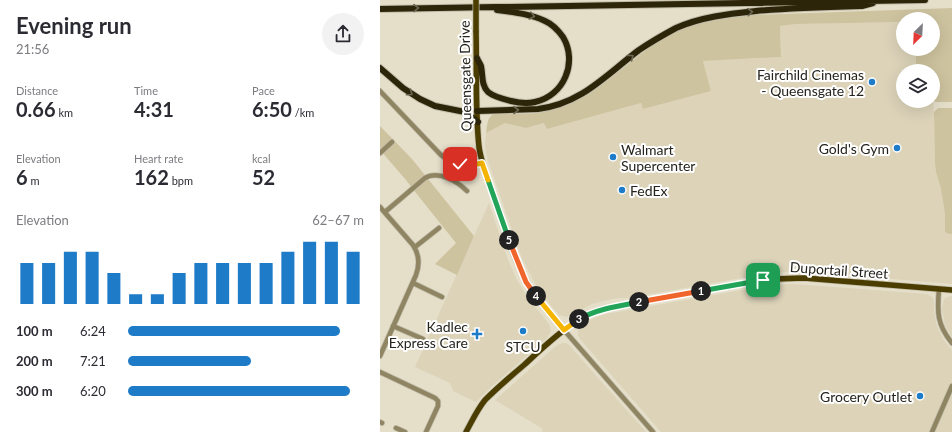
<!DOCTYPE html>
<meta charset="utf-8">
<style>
:root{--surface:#fff;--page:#f2f2f3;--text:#2b2b33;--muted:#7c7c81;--accent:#1e7bc8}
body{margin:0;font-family:Lato,sans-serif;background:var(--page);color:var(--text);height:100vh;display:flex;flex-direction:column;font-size:15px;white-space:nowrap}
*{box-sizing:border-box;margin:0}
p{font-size:13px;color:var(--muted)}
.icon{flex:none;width:22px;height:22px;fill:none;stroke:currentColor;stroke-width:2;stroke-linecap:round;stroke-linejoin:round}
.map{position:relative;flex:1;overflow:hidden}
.details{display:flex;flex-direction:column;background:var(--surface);width:380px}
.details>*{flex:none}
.needle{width:26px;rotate:204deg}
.controls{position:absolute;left:516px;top:12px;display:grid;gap:8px}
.controls a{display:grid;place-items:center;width:44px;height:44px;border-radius:50%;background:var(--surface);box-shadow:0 4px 16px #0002;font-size:20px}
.pin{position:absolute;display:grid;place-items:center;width:34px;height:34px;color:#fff;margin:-17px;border-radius:8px;box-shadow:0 2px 6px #0006}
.km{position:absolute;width:20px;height:20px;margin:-10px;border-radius:50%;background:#222;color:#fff;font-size:11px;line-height:20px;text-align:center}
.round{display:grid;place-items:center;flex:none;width:42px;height:42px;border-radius:21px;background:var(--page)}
.summary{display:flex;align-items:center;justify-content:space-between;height:68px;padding:0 16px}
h1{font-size:22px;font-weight:700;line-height:30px}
.stats{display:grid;grid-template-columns:repeat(3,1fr);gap:6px;height:68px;padding:4px 16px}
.stats div{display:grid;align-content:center}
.stats b{font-size:20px;font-weight:700}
.stats small{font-size:11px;font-weight:400}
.stats p{font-size:11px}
.chart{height:112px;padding:8px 16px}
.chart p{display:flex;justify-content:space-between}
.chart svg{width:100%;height:72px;margin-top:4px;stroke:var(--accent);stroke-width:6}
ul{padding:0 16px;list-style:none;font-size:13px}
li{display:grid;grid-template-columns:64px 48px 1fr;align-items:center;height:30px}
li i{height:10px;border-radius:5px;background:var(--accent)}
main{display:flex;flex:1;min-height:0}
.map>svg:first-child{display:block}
.built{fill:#dcd3b9}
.green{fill:#cec39f}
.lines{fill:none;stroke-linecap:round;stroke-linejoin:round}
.minor-casing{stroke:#c2bdaa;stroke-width:6}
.major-casing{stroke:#c2bdaa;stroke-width:7}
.highway-casing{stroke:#c2bdaa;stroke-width:8}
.minor{stroke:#8f8563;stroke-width:4.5}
.major{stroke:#4b3c00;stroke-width:5.5}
.highway{stroke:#2d2509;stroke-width:6}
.major-bridge-casing{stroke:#c2bdaa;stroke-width:7;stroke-linecap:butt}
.major-bridge{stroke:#4b3c00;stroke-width:5.5}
.oneway{stroke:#6c6653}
.split-1-casing{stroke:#fff;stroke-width:8}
.split-2-casing{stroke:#fff;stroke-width:8}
.split-3-casing{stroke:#fff;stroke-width:8}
.split-4-casing{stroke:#fff;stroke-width:8}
.split-5-casing{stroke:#fff;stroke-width:8}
.split-6-casing{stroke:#fff;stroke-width:8}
.split-7-casing{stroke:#fff;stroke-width:8}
.split-1{stroke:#22a559;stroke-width:5}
.split-2{stroke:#f0652b;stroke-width:5}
.split-3{stroke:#22a559;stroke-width:5}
.split-4{stroke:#f5b400;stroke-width:5}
.split-5{stroke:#f0652b;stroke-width:5}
.split-6{stroke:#22a559;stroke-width:5}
.split-7{stroke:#f5b400;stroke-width:5}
.poi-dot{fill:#1e7bc8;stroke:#fff;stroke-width:1.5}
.labels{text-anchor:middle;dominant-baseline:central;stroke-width:4;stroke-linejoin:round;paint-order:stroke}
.poi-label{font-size:14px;fill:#25231b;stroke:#fff;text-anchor:end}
.street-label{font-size:14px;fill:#25231b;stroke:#fff}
</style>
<main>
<section class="details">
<div class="summary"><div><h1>Evening run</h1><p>21:56</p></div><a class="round"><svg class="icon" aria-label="share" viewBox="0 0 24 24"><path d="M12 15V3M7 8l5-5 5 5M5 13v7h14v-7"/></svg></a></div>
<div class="stats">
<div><p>Distance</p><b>0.66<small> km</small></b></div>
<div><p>Time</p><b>4:31</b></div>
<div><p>Pace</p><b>6:50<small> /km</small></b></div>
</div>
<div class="stats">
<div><p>Elevation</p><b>6<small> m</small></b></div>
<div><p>Heart rate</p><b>162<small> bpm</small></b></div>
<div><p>kcal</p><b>52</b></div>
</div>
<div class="chart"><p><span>Elevation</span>62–67 m</p>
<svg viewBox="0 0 160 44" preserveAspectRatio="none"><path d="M5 44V19M15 44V19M25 44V12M35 44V12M45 44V25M55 44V38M65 44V38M75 44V25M85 44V19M95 44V19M105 44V19M115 44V19M125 44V12M135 44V6M145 44V6M155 44V12"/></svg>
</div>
<ul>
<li><b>100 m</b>6:24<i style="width:90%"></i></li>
<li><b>200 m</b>7:21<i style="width:52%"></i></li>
<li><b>300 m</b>6:20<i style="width:94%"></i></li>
</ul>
</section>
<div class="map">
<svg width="572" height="432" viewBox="0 0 572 432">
<rect width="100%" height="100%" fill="#e5dfca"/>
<!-- built -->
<path class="built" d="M523 22V49H536V70L537 71H523V101H553L554 112 555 163 556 172 561 189 565 214V231L568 234H572V284L428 272H410L392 273 373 276 248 298H238L228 300 212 304 190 316 186 317 179 315 171 306 154 282 141 256 108 161 106 153 105 145 106 133 125 123 146 128 165 123 167 129 261 103 263 109 331 91 323 61 401 57 400 26 416 24Z
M109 203 128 260 137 280 148 298 169 324 171 331 167 338 110 388 96 402 73 391 70 383 35 367Z
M410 284 428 285 547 294 552 297 554 300V312L557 326 563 339 572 350V383L550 432H281L200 339 198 335V331L202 325 214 318 226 314 384 286Z
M572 296V337L565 325 562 310 564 299 567 297Z
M182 343H186L189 345 266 432H162L163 429 115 400 176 346Z
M572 393V432H555Z"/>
<!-- green -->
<path class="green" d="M572 8V102H556L553 101V71L536 70V49H553V19H523V22L416 24 400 26 401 57 323 61 331 91 263 109 261 103 167 129 164 123 146 128 125 123 106 133C107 127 107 116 114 114 118 113 133 114 138 114 156 114 175 111 192 103 218 91 238 71 261 54 272 45 285 37 297 31 320 21 347 18 372 15Z
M558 108H572V234C569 234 566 234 565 231V214L561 189 556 172 555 163 554 112Z
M0 126 32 159 94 236 77 275 55 264 76 243 32 188 26 180 0 150Z"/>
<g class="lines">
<defs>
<path id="minor" d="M0 91 60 154C72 165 87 168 102 163
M0 153 12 142
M0 207 33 245C39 254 40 264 36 275L0 356
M5 212 45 178C58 170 77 181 87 191
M35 247 59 228
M33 283 62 297
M559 289C557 312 557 325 572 343
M13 326 43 339
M184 330 273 432
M0 372 55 398 58 401V406L46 432
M0 422 2 423
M16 428 25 432
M552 432 572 386"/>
<path id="major" d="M96 31C97 69 95 109 99 147 102 167 110 186 117 205 126 231 133 258 147 282 157 300 171 315 184 330
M86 432C92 421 97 410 105 400 117 388 131 376 144 365 167 344 191 320 221 310L340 287 395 279 424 278 572 290"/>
<path id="highway" d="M0 9 545 0
M97 58C98 61 100 63 101 66 103 75 101 85 108 92 114 97 123 99 131 101 139 103 147 104 155 102 184 96 198 62 183 37 178 30 172 24 165 21 151 14 133 12 117 10
M0 68 23 88 40 99 55 106 85 112 98 122
M97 111 158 109C201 104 226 75 259 50 271 42 283 35 296 28 321 17 348 14 376 11 411 8 447 7 482 6L493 3"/>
</defs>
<!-- minor casing -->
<use href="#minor" class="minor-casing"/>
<!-- major casing -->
<use href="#major" class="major-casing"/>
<!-- highway casing -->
<use href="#highway" class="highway-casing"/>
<!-- minor -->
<use href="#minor" class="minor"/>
<!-- major -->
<use href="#major" class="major"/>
<!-- highway -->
<use href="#highway" class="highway"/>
<defs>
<path id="major-bridge" d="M96 0V31"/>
</defs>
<!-- major-bridge casing -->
<use href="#major-bridge" class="major-bridge-casing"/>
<!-- major-bridge -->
<use href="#major-bridge" class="major-bridge"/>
</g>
<!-- one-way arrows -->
<defs><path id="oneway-chevron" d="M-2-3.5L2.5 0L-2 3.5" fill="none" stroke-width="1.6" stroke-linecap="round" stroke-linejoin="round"/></defs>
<g class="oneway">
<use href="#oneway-chevron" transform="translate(36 8) rotate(-1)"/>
<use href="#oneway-chevron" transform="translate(370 12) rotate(-5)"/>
<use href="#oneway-chevron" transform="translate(152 16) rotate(14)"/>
<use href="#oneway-chevron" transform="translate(251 57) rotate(-38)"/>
<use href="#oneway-chevron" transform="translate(30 93) rotate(35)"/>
<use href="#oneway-chevron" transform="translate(136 110) rotate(-1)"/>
</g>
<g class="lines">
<defs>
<path id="split-1" d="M321 291 383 280"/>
<path id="split-2" d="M259 302 321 291"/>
<path id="split-3" d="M199 319C218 309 238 306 259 302"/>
<path id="split-4" d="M156 296 184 330 199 319"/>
<path id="split-5" d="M129 240 146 282 156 296"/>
<path id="split-6" d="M108 180 129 240"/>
<path id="split-7" d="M80 164 93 165 102 163 108 180"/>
</defs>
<!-- split-1 casing -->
<use href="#split-1" class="split-1-casing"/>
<!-- split-2 casing -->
<use href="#split-2" class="split-2-casing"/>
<!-- split-3 casing -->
<use href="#split-3" class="split-3-casing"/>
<!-- split-4 casing -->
<use href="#split-4" class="split-4-casing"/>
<!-- split-5 casing -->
<use href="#split-5" class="split-5-casing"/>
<!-- split-6 casing -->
<use href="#split-6" class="split-6-casing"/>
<!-- split-7 casing -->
<use href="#split-7" class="split-7-casing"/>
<!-- split-1 -->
<use href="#split-1" class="split-1"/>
<!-- split-2 -->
<use href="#split-2" class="split-2"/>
<!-- split-3 -->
<use href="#split-3" class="split-3"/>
<!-- split-4 -->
<use href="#split-4" class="split-4"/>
<!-- split-5 -->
<use href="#split-5" class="split-5"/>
<!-- split-6 -->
<use href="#split-6" class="split-6"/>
<!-- split-7 -->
<use href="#split-7" class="split-7"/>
</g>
<!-- markers -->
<g class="poi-dot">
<circle cx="492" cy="82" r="4"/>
<circle cx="517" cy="148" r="4"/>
<circle cx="233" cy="157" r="4"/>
<circle cx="242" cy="190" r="4"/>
<circle cx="143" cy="331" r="4"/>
<path d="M95 328h4v4h4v4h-4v4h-4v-4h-4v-4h4z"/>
<circle cx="540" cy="396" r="4"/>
</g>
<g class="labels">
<!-- poi labels -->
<g class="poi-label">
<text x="484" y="74">Fairchild Cinemas<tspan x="484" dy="16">- Queensgate 12</tspan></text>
<text x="509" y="148">Gold's Gym</text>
<text x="241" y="149" text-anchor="start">Walmart<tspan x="241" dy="16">Supercenter</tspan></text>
<text x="250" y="190" text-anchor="start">FedEx</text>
<text x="88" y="326">Kadlec<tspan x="88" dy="16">Express Care</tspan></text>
<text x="143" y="346" text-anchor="middle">STCU</text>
<text x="532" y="396">Grocery Outlet</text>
</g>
<!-- street labels -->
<g class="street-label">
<text transform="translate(85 76) rotate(-91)">Queensgate Drive</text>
<text transform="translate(459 270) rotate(4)">Duportail Street</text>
</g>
</g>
</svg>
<div class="controls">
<a><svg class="needle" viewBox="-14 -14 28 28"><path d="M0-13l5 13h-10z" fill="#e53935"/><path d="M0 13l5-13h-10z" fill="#7c7c81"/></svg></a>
<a><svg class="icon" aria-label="layers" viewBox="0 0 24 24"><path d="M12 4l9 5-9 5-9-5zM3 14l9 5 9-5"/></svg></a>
</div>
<div class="pin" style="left:383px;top:280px;background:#1e9e55"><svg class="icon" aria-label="arrive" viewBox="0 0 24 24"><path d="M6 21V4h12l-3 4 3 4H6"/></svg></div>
<div class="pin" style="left:80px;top:164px;background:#d93025"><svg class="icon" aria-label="check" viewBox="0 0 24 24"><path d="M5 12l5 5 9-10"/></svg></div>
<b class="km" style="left:321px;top:291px">1</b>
<b class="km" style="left:259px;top:302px">2</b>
<b class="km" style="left:199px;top:319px">3</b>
<b class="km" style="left:156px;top:296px">4</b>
<b class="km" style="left:129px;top:240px">5</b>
</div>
</main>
